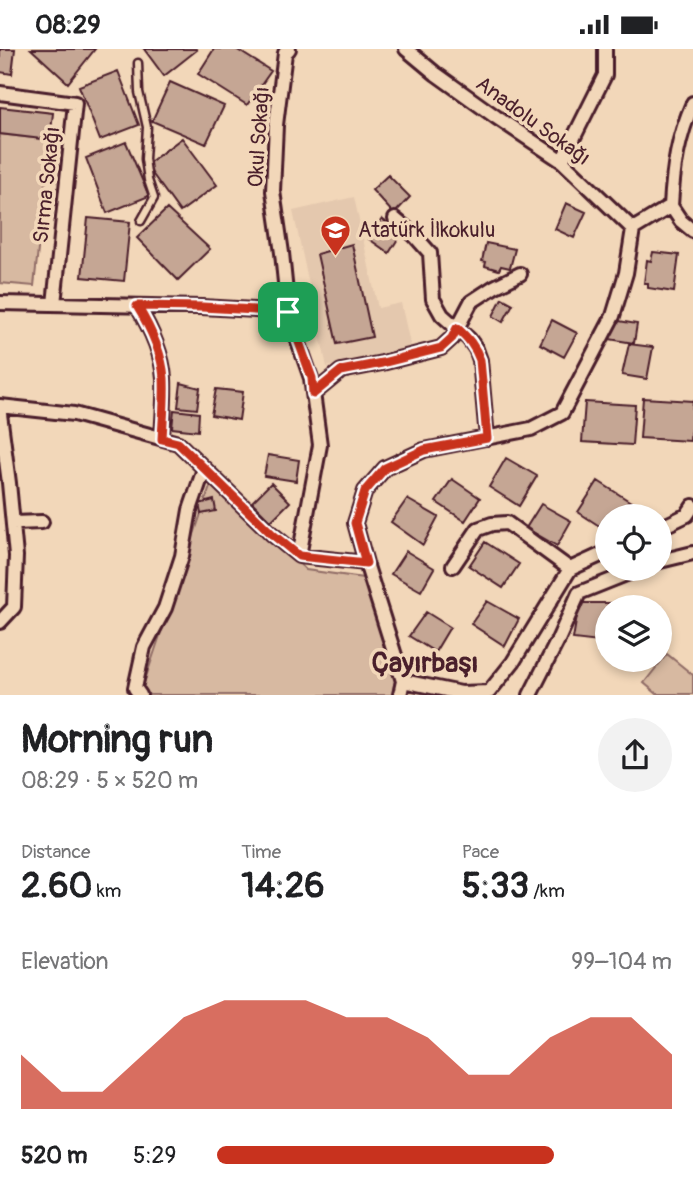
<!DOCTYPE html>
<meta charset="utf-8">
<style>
:root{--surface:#fff;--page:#f2f2f2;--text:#202124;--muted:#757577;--accent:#c8321e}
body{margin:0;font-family:Pangolin,sans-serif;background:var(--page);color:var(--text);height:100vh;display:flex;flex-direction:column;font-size:26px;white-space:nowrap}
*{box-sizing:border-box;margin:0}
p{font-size:23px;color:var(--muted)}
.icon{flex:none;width:38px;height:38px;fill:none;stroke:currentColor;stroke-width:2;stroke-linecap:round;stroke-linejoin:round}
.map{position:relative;height:646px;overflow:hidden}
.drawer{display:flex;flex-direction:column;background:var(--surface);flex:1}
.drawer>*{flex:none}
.fabs{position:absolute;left:595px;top:455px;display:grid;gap:14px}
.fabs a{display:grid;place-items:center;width:77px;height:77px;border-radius:50%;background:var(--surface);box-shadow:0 4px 10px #0003;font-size:35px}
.pin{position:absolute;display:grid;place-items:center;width:60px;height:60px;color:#fff;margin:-30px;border-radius:14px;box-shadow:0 4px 10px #0006}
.round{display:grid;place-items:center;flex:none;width:74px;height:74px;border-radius:37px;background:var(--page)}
.summary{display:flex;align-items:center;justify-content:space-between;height:119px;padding:0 21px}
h1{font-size:38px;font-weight:700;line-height:52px}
.metrics{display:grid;grid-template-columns:repeat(3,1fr);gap:10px;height:119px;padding:7px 21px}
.metrics div{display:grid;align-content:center}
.metrics b{font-size:35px;font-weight:700}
.metrics small{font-size:19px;font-weight:400}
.metrics p{font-size:19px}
.chart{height:196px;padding:14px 21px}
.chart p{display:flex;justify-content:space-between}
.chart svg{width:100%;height:126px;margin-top:7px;fill:var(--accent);opacity:.7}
ul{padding:0 21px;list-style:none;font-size:23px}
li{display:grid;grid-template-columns:112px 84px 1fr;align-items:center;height:52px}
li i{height:18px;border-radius:9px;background:var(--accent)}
.status{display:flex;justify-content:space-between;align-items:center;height:49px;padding:0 35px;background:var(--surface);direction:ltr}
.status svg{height:19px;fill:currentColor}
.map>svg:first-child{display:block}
.built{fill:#e4c8ae}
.green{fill:#d7b9a1;stroke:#906c66;stroke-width:2}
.building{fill:#c5a694;stroke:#4a1f2b;stroke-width:2}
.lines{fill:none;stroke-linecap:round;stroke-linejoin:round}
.service-casing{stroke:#4a1f2b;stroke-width:11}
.minor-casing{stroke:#4a1f2b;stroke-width:18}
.service{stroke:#f2d7b9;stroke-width:6}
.minor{stroke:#f2d7b9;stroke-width:12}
.route-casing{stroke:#fff;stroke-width:14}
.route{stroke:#c8321e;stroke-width:9}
.labels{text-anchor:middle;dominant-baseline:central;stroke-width:7;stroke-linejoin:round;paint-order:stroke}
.street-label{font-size:21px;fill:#4a1f2b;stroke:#f2d7b9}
.poi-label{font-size:21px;fill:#4a1f2b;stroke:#f2d7b9;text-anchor:start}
.district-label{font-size:28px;font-weight:bold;fill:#4a1f2b;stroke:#f2d7b9}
</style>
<div class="status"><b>08:29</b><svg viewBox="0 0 49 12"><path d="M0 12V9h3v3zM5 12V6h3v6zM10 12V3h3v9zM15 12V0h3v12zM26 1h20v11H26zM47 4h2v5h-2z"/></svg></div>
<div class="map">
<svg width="693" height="646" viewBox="0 0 693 646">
<rect width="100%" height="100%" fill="#f2d7b9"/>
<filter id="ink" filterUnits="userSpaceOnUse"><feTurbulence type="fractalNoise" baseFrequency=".0143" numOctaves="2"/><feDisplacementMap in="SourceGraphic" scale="14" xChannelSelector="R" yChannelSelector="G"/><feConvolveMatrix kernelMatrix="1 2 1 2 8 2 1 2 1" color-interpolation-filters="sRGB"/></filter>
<g filter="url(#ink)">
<!-- built -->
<path class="built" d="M354 148 378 259 401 254 411 299 327 318 293 162Z"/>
<!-- green -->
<path class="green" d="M0 85 50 91 34 237 0 234Z
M212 432 306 521 363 529 395 631 392 646H149L143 637Z
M667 605 693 626V645H657L644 634Z"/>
<!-- building -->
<path class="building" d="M0 0H15L12 25 0 23Z
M31 0H95L68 34Z
M144 0H196L197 1 164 27Z
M214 0H236L271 22 247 56 198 25Z
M118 22 139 76 100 91 79 37Z
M170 33 224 57 206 95 152 72Z
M0 58 53 64 50 91 0 85Z
M182 89 217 136 180 163 146 116Z
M126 93 149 147 107 164 86 109Z
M388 126 410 148 394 165 372 141Z
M566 154 586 163 574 189 555 180Z
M167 160 210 200 178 231 137 189Z
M88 169 130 173 124 232 82 228Z
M382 170 401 185 389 204 369 190Z
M486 194 515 200 510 219 501 217 499 221 485 217 486 213 482 212Z
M352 195 372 288 337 295 317 205Z
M653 203 679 206 674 243 648 239V234H644L647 211 651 212Z
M502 249 513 255 503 273 493 267Z
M552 271 577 284 564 308 540 295Z
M613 271 637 275 634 294 609 290Z
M629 295 653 298 647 330 622 326Z
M181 334 200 339 197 360 178 358Z
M216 340 243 343 239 371 211 366Z
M643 349 693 352 690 392 640 389Z
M585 353 635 356 632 396 582 393Z
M174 361 199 364 198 382 172 379Z
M268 406 299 411 296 432 264 427Z
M506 409 537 427 519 457 489 438Z
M452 430 480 449 465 472 436 453Z
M598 432 634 455 626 467H607V482L578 463Z
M271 434 290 453 271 472 252 453Z
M407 450 438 468 423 496 391 473Z
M214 451 216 462 201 465 199 455Z
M541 455 571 472 557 497 526 479Z
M485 493 519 515 503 539 469 517Z
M406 502 434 519 421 542 391 525Z
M487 552 519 570 505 597 471 575Z
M579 554H639V558H607V594L573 590Z
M426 563 450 578 435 603 409 587Z"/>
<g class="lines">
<defs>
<path id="service" d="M138 14 139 43 147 78 145 110 148 131 154 149 141 172"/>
<path id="minor" d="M406 0 436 25 496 68 562 112 633 180
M0 44 75 54 54 255
M562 112 605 26V0
M671 157C673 119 678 88 693 54
M671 157 681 172 693 182
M395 170 414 186 430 204 433 250 442 266 469 290 476 300 480 311 487 389
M633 180 671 157
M0 254 202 258 288 263 282 204 273 142 276 76 285 4 289 0
M137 257C150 278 162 303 164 329 165 349 163 369 162 389
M288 263 311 329 320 396 299 507
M313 345 341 322 382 314 441 299 452 289 471 253 494 238 520 225
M0 357 74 365 178 394 272 485 299 507 366 514
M0 365 9 434 16 507 14 558 0 573
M13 474 42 473
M660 479 687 466 693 457
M660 512 693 504
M453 517 478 480 492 475 507 474 570 520
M403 632 461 644 489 643 513 613 570 520 607 503
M140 646 135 639 144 598 165 559 182 507 190 461 204 420
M400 646 403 632 366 514 355 474 365 442 385 419 424 401 531 380 562 364 613 267 626 224 633 180
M530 646 558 591 579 544 639 520"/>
</defs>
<!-- service casing -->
<use href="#service" class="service-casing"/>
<!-- minor casing -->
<use href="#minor" class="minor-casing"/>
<!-- service -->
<use href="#service" class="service"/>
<!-- minor -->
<use href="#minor" class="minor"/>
</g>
</g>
<g class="lines" filter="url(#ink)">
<defs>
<path id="route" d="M137 257 202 258 288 263 312 329 313 345 341 322 382 314 441 299 452 289 457 279C468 289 475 297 480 311L487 389 424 401 385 419 365 442 355 474 366 514 299 507 272 485 178 394 162 390C163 370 165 349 164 329 162 303 150 278 137 257Z"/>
</defs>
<!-- route casing -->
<use href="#route" class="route-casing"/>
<!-- route -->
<use href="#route" class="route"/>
</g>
<!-- icons -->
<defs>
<symbol id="school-pin" viewBox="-11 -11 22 30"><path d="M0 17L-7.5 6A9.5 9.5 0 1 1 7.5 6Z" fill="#c8321e" stroke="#f2d7b9"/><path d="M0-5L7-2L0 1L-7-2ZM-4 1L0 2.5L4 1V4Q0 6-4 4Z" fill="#fff"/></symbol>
</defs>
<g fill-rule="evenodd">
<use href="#school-pin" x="318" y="164" width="35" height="47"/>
</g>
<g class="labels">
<!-- street labels -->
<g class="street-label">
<text transform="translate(533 72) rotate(36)">Anadolu Sokağı</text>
<text transform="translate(259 88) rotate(-86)">Okul Sokağı</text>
<text transform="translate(47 136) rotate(-84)">Sırma Sokağı</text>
</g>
<!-- poi labels -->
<g class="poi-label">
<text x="358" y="181">Atatürk İlkokulu</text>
</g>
<!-- district labels -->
<g class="district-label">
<text x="425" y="614">Çayırbaşı</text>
</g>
</g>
</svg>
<div class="fabs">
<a><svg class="icon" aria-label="locate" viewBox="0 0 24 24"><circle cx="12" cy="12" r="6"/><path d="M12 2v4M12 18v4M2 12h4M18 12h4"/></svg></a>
<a><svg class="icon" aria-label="layers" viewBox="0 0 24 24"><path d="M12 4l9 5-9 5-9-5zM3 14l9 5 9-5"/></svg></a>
</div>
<div class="pin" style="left:288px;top:263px;background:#1e9e55"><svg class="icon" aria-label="arrive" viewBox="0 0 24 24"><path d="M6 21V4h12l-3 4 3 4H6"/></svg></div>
</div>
<section class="drawer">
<div class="summary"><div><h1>Morning run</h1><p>08:29 · 5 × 520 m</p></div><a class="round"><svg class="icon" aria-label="share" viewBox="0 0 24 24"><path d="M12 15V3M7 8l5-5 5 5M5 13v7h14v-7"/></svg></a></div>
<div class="metrics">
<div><p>Distance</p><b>2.60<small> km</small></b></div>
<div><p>Time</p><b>14:26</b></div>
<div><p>Pace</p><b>5:33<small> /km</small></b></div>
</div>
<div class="chart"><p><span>Elevation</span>99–104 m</p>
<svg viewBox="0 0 160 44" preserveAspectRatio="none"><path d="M0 44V25L10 38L20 38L30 25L40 12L50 6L60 6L70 6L80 12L90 12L100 19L110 32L120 32L130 19L140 12L150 12L160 25V44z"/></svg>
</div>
<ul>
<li><b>520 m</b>5:29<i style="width:74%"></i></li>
</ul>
</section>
